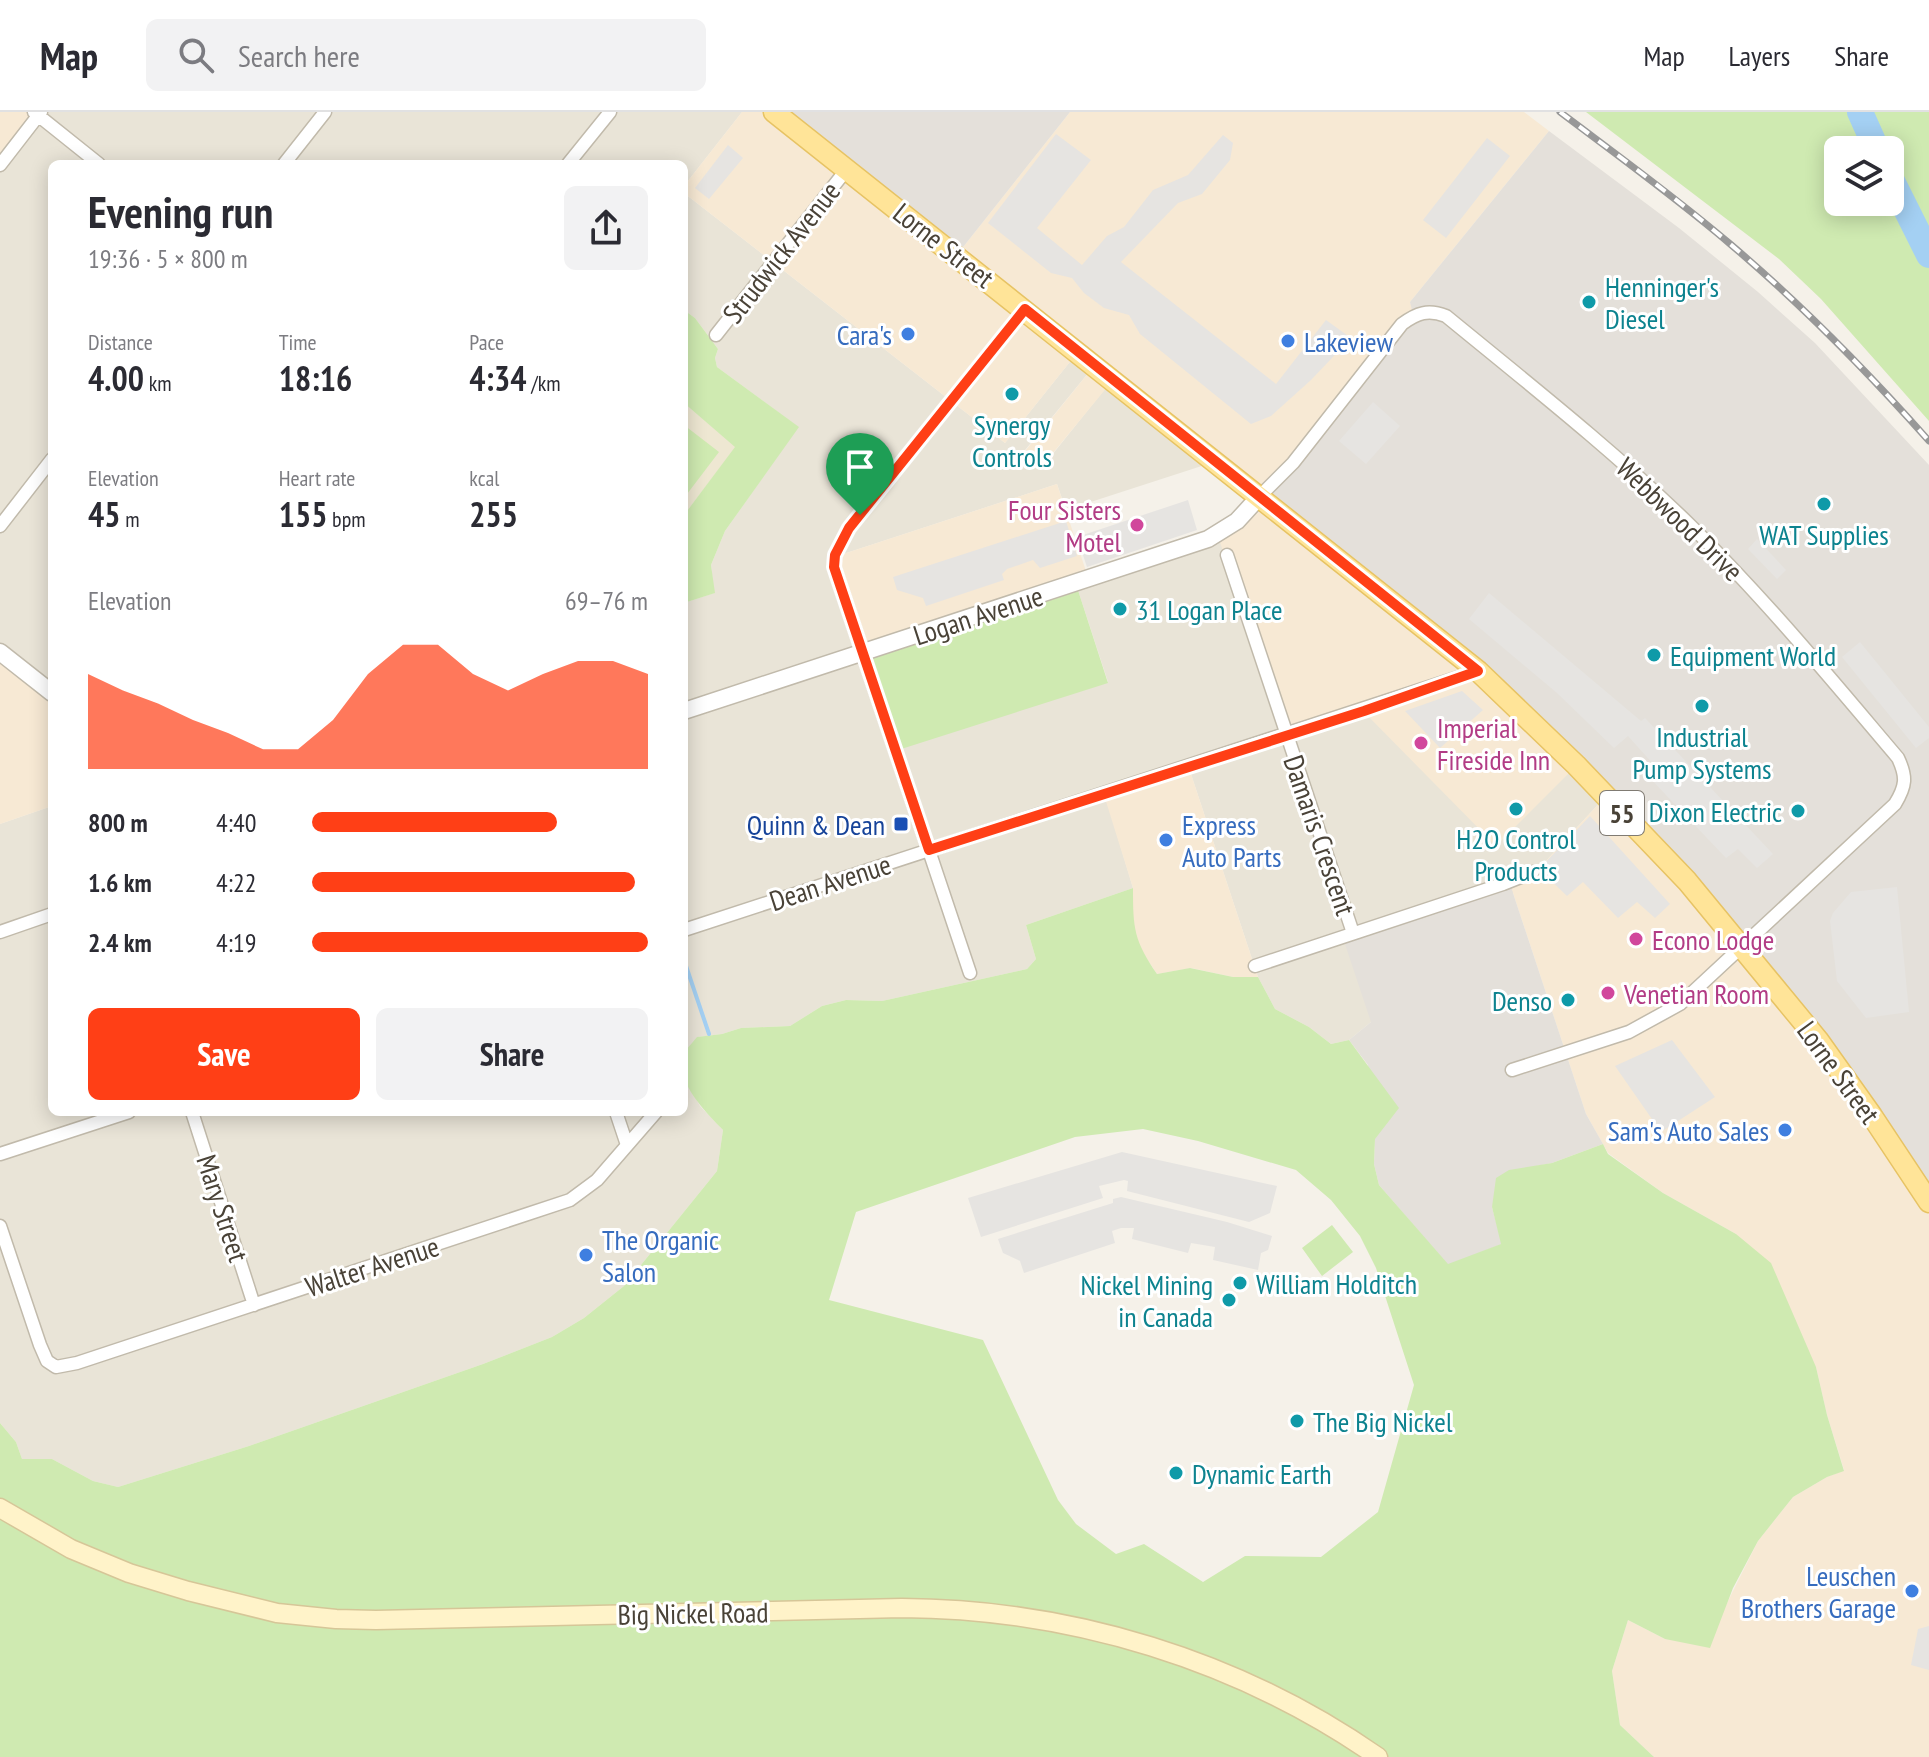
<!DOCTYPE html>
<meta charset="utf-8">
<style>
:root{--surface:#fff;--page:#f2f2f3;--text:#2b2b33;--muted:#7c7c81;--line:#e1e1e2;--accent:#ff3f16}
body{margin:0;font-family:"PT Sans Narrow",sans-serif;background:var(--page);color:var(--text);height:100vh;display:flex;flex-direction:column;font-size:30px;white-space:nowrap}
*{box-sizing:border-box;margin:0}
p{font-size:26px;color:var(--muted)}
.icon{flex:none;width:44px;height:44px;fill:none;stroke:currentColor;stroke-width:2;stroke-linecap:round;stroke-linejoin:round}
.map{position:relative;flex:1;overflow:hidden}
.side{position:absolute;left:48px;top:48px;width:640px;height:956px;display:flex;flex-direction:column;background:var(--surface);border-radius:12px;box-shadow:0 4px 20px #0003}
.side>*{flex:none}
.buttons{position:absolute;left:1824px;top:24px;display:grid;gap:16px}
.buttons a{display:grid;place-items:center;width:80px;height:80px;border-radius:12px;background:var(--surface);box-shadow:0 4px 20px #0003;font-size:40px}
.pin{position:absolute;display:grid;place-items:center;width:68px;height:68px;color:#fff;margin:-82px -34px;border-radius:50% 50% 50% 0;rotate:-45deg;box-shadow:0 0 8px #0007}
.pin .icon{rotate:45deg}
.round{display:grid;place-items:center;flex:none;width:84px;height:84px;border-radius:12px;background:var(--page)}
.head{display:flex;align-items:center;justify-content:space-between;height:136px;padding:0 40px}
h1{font-size:44px;font-weight:700;line-height:60px}
.stats{display:grid;grid-template-columns:repeat(3,1fr);gap:12px;height:136px;padding:8px 40px}
.stats div{display:grid;align-content:center}
.stats b{font-size:34px;font-weight:700}
.stats small{font-size:22px;font-weight:400}
.stats p{font-size:22px}
.chart{height:224px;padding:16px 40px}
.chart p{display:flex;justify-content:space-between}
.chart svg{width:100%;height:144px;margin-top:8px;fill:var(--accent);opacity:.7}
.cta{display:flex;gap:16px;margin-top:auto;padding:16px 40px}
.cta a{flex:1;height:92px;border-radius:12px;background:var(--accent);color:#fff;font-size:32px;font-weight:700;line-height:92px;text-align:center}
.cta a+a{background:var(--page);color:var(--text)}
ul{padding:0 40px;list-style:none;font-size:26px}
li{display:grid;grid-template-columns:128px 96px 1fr;align-items:center;height:60px}
li i{height:20px;border-radius:10px;background:var(--accent)}
header{display:flex;align-items:center;gap:48px;box-sizing:border-box;height:112px;padding:0 40px;background:var(--surface);border-bottom:2px solid var(--line)}
header strong{font-size:38px}
nav{display:flex;gap:44px;margin-inline-start:auto;font-size:28px}
.search{width:560px;height:72px;background:var(--page);display:flex;align-items:center;gap:20px;box-sizing:border-box;padding:0 28px;border-radius:12px;color:var(--muted);font-size:30px}
.map>svg:first-child{display:block}
.residential{fill:#e9e4d7}
.commercial{fill:#f7e9d4}
.industrial{fill:#e4e0da}
.education{fill:#eee7d2}
.green{fill:#cfeab1;fill-rule:evenodd}
.parking{fill:#e6e4e1}
.lines{fill:none;stroke-linecap:round;stroke-linejoin:round}
.stream{stroke:#a4d0f3;stroke-width:4}
.river{stroke:#a4d0f3;stroke-width:26}
.minor-casing{stroke:#c1baab;stroke-width:15}
.tertiary-casing{stroke:#c1baab;stroke-width:19}
.secondary-casing{stroke:#d6c698;stroke-width:21}
.primary-casing{stroke:#e7c364;stroke-width:23}
.minor{stroke:#fff;stroke-width:12}
.tertiary{stroke:#fff;stroke-width:16}
.secondary{stroke:#fff3c9;stroke-width:18}
.primary{stroke:#ffe498;stroke-width:20}
.rail-casing{stroke:#989898;stroke-width:7}
.rail{stroke:#fff;stroke-width:4;stroke-dasharray:12;stroke-linecap:butt}
.route-casing{stroke:#fff;stroke-width:16}
.route{stroke:#ff3f16;stroke-width:10}
.culture-dot{fill:#0f9aa8;stroke:#fff;stroke-width:3}
.shop-dot{fill:#3f7fe0;stroke:#fff;stroke-width:3}
.hotel-dot{fill:#d1479c;stroke:#fff;stroke-width:3}
.transit-dot{fill:#1a4fb4;stroke:#fff;stroke-width:3}
.labels{text-anchor:middle;dominant-baseline:central;stroke-width:6;stroke-linejoin:round;paint-order:stroke}
.shield{fill:#fff;stroke:#807b73;stroke-width:2}
.shield-label{font-size:26px;font-weight:bold;fill:#494237}
.street-label{font-size:28px;fill:#494237;stroke:#fff}
.culture-label{font-size:28px;fill:#0d838f;stroke:#fff;text-anchor:start}
.shop-label{font-size:28px;fill:#366cbe;stroke:#fff;text-anchor:end}
.hotel-label{font-size:28px;fill:#b23c85;stroke:#fff;text-anchor:start}
.transit-label{font-size:28px;fill:#164399;stroke:#fff;text-anchor:end}
</style>
<header>
<strong>Map</strong>
<div class="search"><svg class="icon" aria-label="search" viewBox="0 0 24 24"><circle cx="10" cy="10" r="6"/><path d="M15 15l6 6"/></svg>Search here</div>
<nav><a>Map</a><a>Layers</a><a>Share</a></nav>
</header>
<div class="map">
<svg width="1929" height="1645" viewBox="0 0 1929 1645">
<rect width="100%" height="100%" fill="#f5f1e9"/>
<!-- residential -->
<path class="residential" d="M35 0H742L684 74V52H52V582L0 541V50Z
M684 81 1005 331 1077 241 1094 254 1021 343 1040 358 1112 268 1214 350 1066 398 1057 372 834 445 1108 570 1076 472 1218 424 1226 443 1364 600 1575 655 1605 685 1533 763 1371 910 1349 928 1331 932 1309 915 1275 897 1258 865 1189 656 1105 683 1133 776 1026 813 1036 847 1027 857 882 889 846 888 822 894 790 914 741 916 722 922 698 925 684 941V491L714 481 711 453 725 419 798 315 717 255 715 246 718 237 695 206 684 198Z
M52 694V1000H684V959L687 970 700 994 723 1018 717 1059 624 1174 584 1206 552 1225 483 1252 249 1334 118 1375 93 1369 52 1347H22L16 1330 0 1311V712Z"/>
<!-- commercial -->
<path class="commercial" d="M0 0H35L0 50Z
M742 0H773L956 144 1070 0H1524L1549 19 1410 190 1575 655 1496 734 1364 600 1285 625 1218 424 1259 387 1113 268 1039 358 1021 344 1094 254 1077 241 1005 331 684 81V74Z
M1057 372 1089 468 862 543 834 445Z
M0 541 52 583V694L0 712Z
M1189 656 1258 865H1233L1191 856 1157 862 1141 838 1133 815V776L1104 683Z
M1605 685 1765 864 1919 1079 1929 1103V1645H1654L1620 1613 1612 1559 1628 1508 1665 1527 1722 1501 1758 1429 1793 1385 1827 1365 1844 1358 1827 1303 1816 1255 1736 1122 1663 1081 1608 1041 1586 1002 1510 772 1533 763Z"/>
<!-- industrial -->
<path class="industrial" d="M773 0H1070L956 144Z
M1549 19 1679 116 1758 180 1815 231 1929 353V1092L1765 864 1518 597 1260 386 1414 206 1410 190Z
M1510 772 1586 1002 1603 1032 1552 1051 1532 1055 1492 1095 1502 1132 1448 1153 1379 1073 1374 1052 1375 1027 1368 953 1349 928 1371 910 1343 826Z"/>
<!-- education -->
<path class="education" d="M684 291 736 335 684 403Z"/>
<!-- green -->
<path class="green" d="M1586 0H1929V309L1821 187 1779 147ZM1838 38H1890V90H1838Z
M684 198 695 206 718 237 715 246 717 255 799 315 725 419 711 453 715 481 684 491V403L735 335 684 291Z
M684 313 719 340 684 386Z
M1076 472 1108 571 895 639 862 543Z
M1133 776C1133 817 1134 828 1157 862L1190 856 1233 865H1258L1275 897 1309 915 1331 932 1349 928 1399 996 1375 1027 1374 1052 1379 1073 1448 1152 1501 1132 1492 1095 1496 1066 1509 1058 1552 1051 1603 1032 1608 1042 1663 1081 1736 1122 1771 1151 1816 1255 1827 1303 1844 1359 1827 1365 1793 1385 1758 1429 1733 1476 1710 1536 1665 1527 1628 1508 1612 1559 1620 1613 1654 1645H0V1311L16 1330 22 1347H52L93 1369 118 1375 249 1334 483 1252 552 1225 584 1206 624 1174 717 1059 723 1018C706 1000 672 968 685 940 688 935 694 929 697 925L722 922 741 916 790 914 822 894 846 888 882 889 1027 857 1036 847 1026 813ZM1143 1017 1198 1029 1296 1058 1331 1088 1360 1124 1376 1156 1414 1273 1378 1400 1321 1445 1245 1444 1203 1470 1144 1432 1116 1442 1076 1412 1058 1388 983 1228 829 1188 856 1100 1075 1025Z
M1332 1113 1353 1140 1322 1164 1302 1136Z"/>
<!-- parking -->
<path class="parking" d="M1056 22 1091 48 1037 116 1082 153 1107 124 1124 115 1153 78 1188 63 1223 23 1233 31 1230 48 1202 82 1178 91 1121 150 1276 272 1326 208 1351 226 1311 268 1271 304 1251 312 1140 222 1129 203 1104 196 1084 181 1072 166 1051 161 988 111Z
M1487 26 1510 44 1446 126 1423 108Z
M728 33 743 46 709 87 695 76Z
M1373 290 1400 314 1366 352 1339 329Z
M1188 388 1197 418 1087 455 1077 425Z
M1066 409 1077 444 1040 456 1033 448 1007 457 1002 462 1004 468 926 494 923 486 897 478 893 465Z
M1757 427 1786 458 1777 467 1748 437Z
M1489 481 1641 609 1645 606 1773 742 1757 756 1738 737 1726 746 1646 662 1655 654 1628 624 1614 636 1557 581 1469 507Z
M1860 530 1929 615V626L1916 636 1842 545Z
M1462 579 1483 598 1440 636 1405 599Z
M1590 704 1670 792 1655 806 1637 790 1618 806 1583 770 1567 784 1539 757Z
M1897 775 1909 900 1866 906 1837 869 1830 809 1833 801 1851 780Z
M1672 928 1715 985 1661 1020 1615 954Z
M1122 1040 1277 1074 1270 1101 1249 1110 1127 1079 1128 1069 1124 1068 1099 1074 1103 1086 981 1125 968 1086Z
M1121 1085 1227 1110 1272 1124 1268 1138 1261 1141 1258 1158 1213 1148 1215 1135 1191 1131 1188 1141 1132 1127 1134 1116H1121L1112 1119 1115 1131 1024 1161 1020 1149 1003 1141 998 1127 1113 1091V1087Z
M1929 1514V1558L1911 1553 1918 1517Z"/>
<g class="lines">
<!-- stream -->
<path class="stream" d="M684 848 709 922"/>
<!-- river -->
<path class="river" d="M1860 0 1877 38
M1890 65 1929 143"/>
<defs>
<path id="minor" d="M34 0 99 52
M284 52 325 0
M568 52 610 0
M0 53 41 0
M716 223 847 57
M1259 385 1293 351 1402 212C1417 201 1428 197 1446 204 1529 272 1614 339 1691 414 1765 487 1831 567 1898 646 1907 665 1906 674 1895 692L1680 892 1629 920 1512 958
M0 414 52 347
M1227 443 1353 821
M684 818 1478 559
M0 820 52 802
M1255 854 1503 772 1533 760
M970 861 834 455 835 443 849 416 1025 197
M192 1000 254 1193
M616 1000 627 1033
M0 1042 129 1000
M0 1114 40 1233 47 1249 56 1255 77 1251 570 1088 597 1068 656 1000"/>
<path id="tertiary" d="M0 540 52 581
M684 599 1208 427 1237 409 1259 385"/>
<path id="secondary" d="M0 1396 71 1437 129 1461 188 1479 277 1501 336 1507 376 1508 902 1496C1071 1497 1239 1548 1378 1645"/>
<path id="primary" d="M774 0 1478 559 1576 653 1687 769 1818 928 1872 1004 1929 1090"/>
</defs>
<!-- minor casing -->
<use href="#minor" class="minor-casing"/>
<!-- tertiary casing -->
<use href="#tertiary" class="tertiary-casing"/>
<!-- secondary casing -->
<use href="#secondary" class="secondary-casing"/>
<!-- primary casing -->
<use href="#primary" class="primary-casing"/>
<!-- minor -->
<use href="#minor" class="minor"/>
<!-- tertiary -->
<use href="#tertiary" class="tertiary"/>
<!-- secondary -->
<use href="#secondary" class="secondary"/>
<!-- primary -->
<use href="#primary" class="primary"/>
<defs>
<path id="rail" d="M1560 0C1617 43 1675 85 1729 131 1801 192 1867 259 1929 329"/>
</defs>
<!-- rail casing -->
<use href="#rail" class="rail-casing"/>
<!-- rail -->
<use href="#rail" class="rail"/>
</g>
<g class="lines">
<defs>
<path id="route" d="M1025 197 1478 559 1364 599 929 738 834 455 835 443 849 416Z"/>
</defs>
<!-- route casing -->
<use href="#route" class="route-casing"/>
<!-- route -->
<use href="#route" class="route"/>
</g>
<!-- markers -->
<g class="culture-dot">
<circle cx="1589" cy="190" r="8"/>
<circle cx="1012" cy="282" r="8"/>
<circle cx="1824" cy="392" r="8"/>
<circle cx="1120" cy="497" r="8"/>
<circle cx="1654" cy="543" r="8"/>
<circle cx="1702" cy="594" r="8"/>
<circle cx="1516" cy="697" r="8"/>
<circle cx="1798" cy="699" r="8"/>
<circle cx="1568" cy="888" r="8"/>
<circle cx="1240" cy="1171" r="8"/>
<circle cx="1229" cy="1188" r="8"/>
<circle cx="1297" cy="1309" r="8"/>
<circle cx="1176" cy="1361" r="8"/>
</g>
<g class="shop-dot">
<circle cx="908" cy="222" r="8"/>
<circle cx="1288" cy="229" r="8"/>
<circle cx="1166" cy="728" r="8"/>
<circle cx="1785" cy="1018" r="8"/>
<circle cx="586" cy="1143" r="8"/>
<circle cx="1912" cy="1479" r="8"/>
</g>
<g class="hotel-dot">
<circle cx="1137" cy="413" r="8"/>
<circle cx="1421" cy="631" r="8"/>
<circle cx="1636" cy="827" r="8"/>
<circle cx="1608" cy="881" r="8"/>
</g>
<rect class="transit-dot" x="893" y="704" width="16" height="16" rx="4"/>
<g class="labels">
<!-- shield labels -->
<rect class="shield" x="1600" y="679" width="44" height="44" rx="6"/>
<g class="shield-label">
<text x="1622" y="701">55</text>
</g>
<!-- street labels -->
<g class="street-label">
<text transform="translate(944 133) rotate(38)">Lorne Street</text>
<text transform="translate(781 140) rotate(-52)">Strudwick Avenue</text>
<text transform="translate(1680 407) rotate(44)">Webbwood Drive</text>
<text transform="translate(978 503) rotate(-18)">Logan Avenue</text>
<text transform="translate(1320 723) rotate(71)">Damaris Crescent</text>
<text transform="translate(830 770) rotate(-18)">Dean Avenue</text>
<text transform="translate(1839 960) rotate(54)">Lorne Street</text>
<text transform="translate(223 1096) rotate(72)">Mary Street</text>
<text transform="translate(372 1154) rotate(-18)">Walter Avenue</text>
<text transform="translate(693 1501) rotate(-1)">Big Nickel Road</text>
</g>
<!-- culture labels -->
<g class="culture-label">
<text x="1605" y="174">Henninger's<tspan x="1605" dy="32">Diesel</tspan></text>
<text x="1012" y="312" text-anchor="middle">Synergy<tspan x="1012" dy="32">Controls</tspan></text>
<text x="1824" y="422" text-anchor="middle">WAT Supplies</text>
<text x="1136" y="497">31 Logan Place</text>
<text x="1670" y="543">Equipment World</text>
<text x="1702" y="624" text-anchor="middle">Industrial<tspan x="1702" dy="32">Pump Systems</tspan></text>
<text x="1782" y="699" text-anchor="end">Dixon Electric</text>
<text x="1516" y="726" text-anchor="middle">H2O Control<tspan x="1516" dy="32">Products</tspan></text>
<text x="1552" y="888" text-anchor="end">Denso</text>
<text x="1256" y="1171">William Holditch</text>
<text x="1213" y="1172" text-anchor="end">Nickel Mining<tspan x="1213" dy="32">in Canada</tspan></text>
<text x="1313" y="1309">The Big Nickel</text>
<text x="1192" y="1361">Dynamic Earth</text>
</g>
<!-- shop labels -->
<g class="shop-label">
<text x="892" y="222">Cara's</text>
<text x="1304" y="229" text-anchor="start">Lakeview</text>
<text x="1182" y="712" text-anchor="start">Express<tspan x="1182" dy="32">Auto Parts</tspan></text>
<text x="1769" y="1018">Sam's Auto Sales</text>
<text x="602" y="1127" text-anchor="start">The Organic<tspan x="602" dy="32">Salon</tspan></text>
<text x="1896" y="1463">Leuschen<tspan x="1896" dy="32">Brothers Garage</tspan></text>
</g>
<!-- hotel labels -->
<g class="hotel-label">
<text x="1121" y="397" text-anchor="end">Four Sisters<tspan x="1121" dy="32">Motel</tspan></text>
<text x="1437" y="615">Imperial<tspan x="1437" dy="32">Fireside Inn</tspan></text>
<text x="1652" y="827">Econo Lodge</text>
<text x="1624" y="881">Venetian Room</text>
</g>
<!-- transit labels -->
<g class="transit-label">
<text x="885" y="712">Quinn &amp; Dean</text>
</g>
</g>
</svg>
<div class="buttons">
<a><svg class="icon" aria-label="layers" viewBox="0 0 24 24"><path d="M12 4l9 5-9 5-9-5zM3 14l9 5 9-5"/></svg></a>
</div>
<div class="pin" style="left:860px;top:403px;background:#1e9e55"><svg class="icon" aria-label="arrive" viewBox="0 0 24 24"><path d="M6 21V4h12l-3 4 3 4H6"/></svg></div>
<section class="side">
<div class="head"><div><h1>Evening run</h1><p>19:36 · 5 × 800 m</p></div><a class="round"><svg class="icon" aria-label="share" viewBox="0 0 24 24"><path d="M12 15V3M7 8l5-5 5 5M5 13v7h14v-7"/></svg></a></div>
<div class="stats">
<div><p>Distance</p><b>4.00<small> km</small></b></div>
<div><p>Time</p><b>18:16</b></div>
<div><p>Pace</p><b>4:34<small> /km</small></b></div>
</div>
<div class="stats">
<div><p>Elevation</p><b>45<small> m</small></b></div>
<div><p>Heart rate</p><b>155<small> bpm</small></b></div>
<div><p>kcal</p><b>255</b></div>
</div>
<div class="chart"><p><span>Elevation</span>69–76 m</p>
<svg viewBox="0 0 160 44" preserveAspectRatio="none"><path d="M0 44V15L10 20L20 24L30 29L40 33L50 38L60 38L70 29L80 15L90 6L100 6L110 15L120 20L130 15L140 11L150 11L160 15V44z"/></svg>
</div>
<ul>
<li><b>800 m</b>4:40<i style="width:73%"></i></li>
<li><b>1.6 km</b>4:22<i style="width:96%"></i></li>
<li><b>2.4 km</b>4:19<i style="width:100%"></i></li>
</ul>
<div class="cta"><a>Save</a><a>Share</a></div>
</section>
</div>
